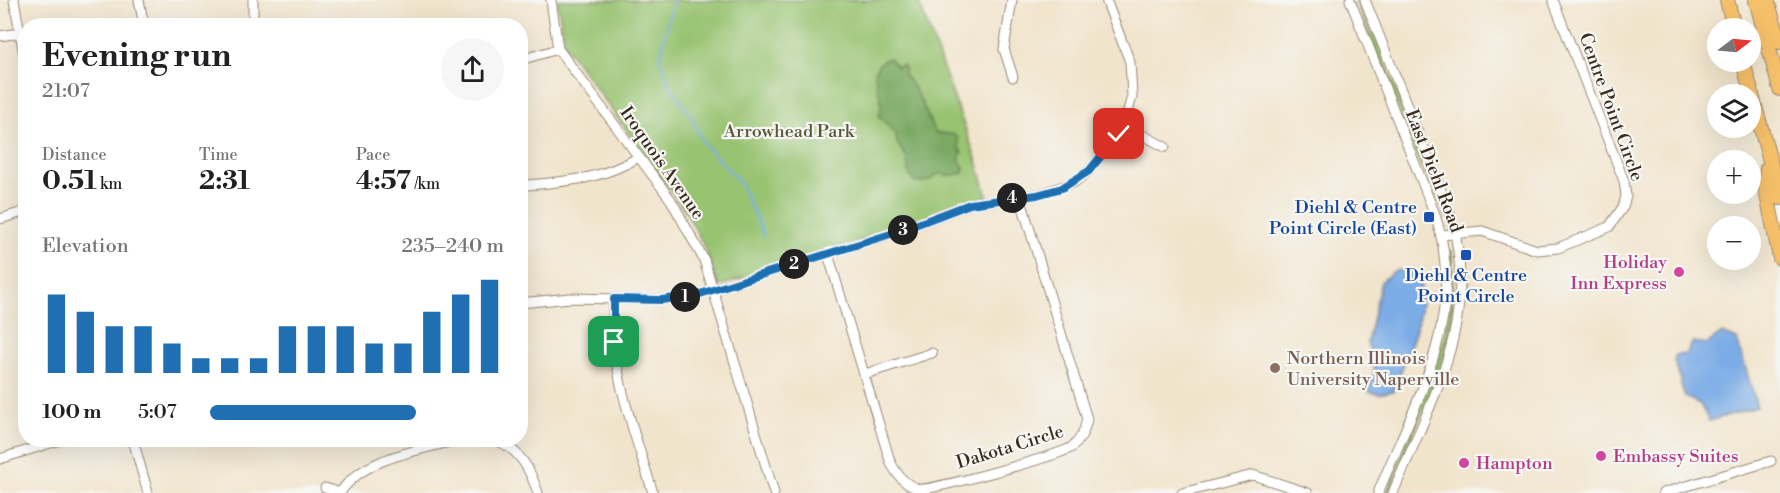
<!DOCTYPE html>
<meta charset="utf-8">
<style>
:root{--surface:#fff;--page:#f6f6f6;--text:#202124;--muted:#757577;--accent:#1f6fb2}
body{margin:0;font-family:"Libre Bodoni",serif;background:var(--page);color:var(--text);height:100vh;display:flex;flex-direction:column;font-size:22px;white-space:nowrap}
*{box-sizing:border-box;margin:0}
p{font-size:20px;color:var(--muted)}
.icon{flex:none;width:33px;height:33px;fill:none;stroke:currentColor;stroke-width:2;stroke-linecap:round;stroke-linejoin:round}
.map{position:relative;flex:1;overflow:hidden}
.drawer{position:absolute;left:18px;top:18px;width:510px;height:429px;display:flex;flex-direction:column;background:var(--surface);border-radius:24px;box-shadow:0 6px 24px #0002}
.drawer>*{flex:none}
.needle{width:39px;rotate:74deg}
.tools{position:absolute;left:1707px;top:18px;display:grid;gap:12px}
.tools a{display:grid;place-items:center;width:54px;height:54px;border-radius:50%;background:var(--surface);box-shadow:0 6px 24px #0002;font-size:30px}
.pin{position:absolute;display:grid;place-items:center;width:51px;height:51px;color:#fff;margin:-26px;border-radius:12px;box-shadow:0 3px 9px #0006}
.km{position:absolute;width:30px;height:30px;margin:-15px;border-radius:50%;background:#222;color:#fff;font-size:16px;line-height:30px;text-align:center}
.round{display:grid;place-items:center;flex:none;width:63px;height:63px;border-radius:32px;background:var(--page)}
.headline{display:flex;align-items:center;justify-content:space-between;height:102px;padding:0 24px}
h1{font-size:33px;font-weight:800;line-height:45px}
.figures{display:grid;grid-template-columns:repeat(3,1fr);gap:9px;height:102px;padding:6px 24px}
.figures div{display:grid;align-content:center}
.figures b{font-size:26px;font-weight:800}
.figures small{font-size:16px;font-weight:400}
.figures p{font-size:16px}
.chart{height:168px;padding:12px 24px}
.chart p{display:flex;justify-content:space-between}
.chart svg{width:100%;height:108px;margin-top:6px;stroke:var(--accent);stroke-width:6}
ul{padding:0 24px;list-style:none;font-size:20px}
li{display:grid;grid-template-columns:96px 72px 1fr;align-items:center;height:45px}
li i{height:15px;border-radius:8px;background:var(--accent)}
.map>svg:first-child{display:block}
.green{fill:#98c371;stroke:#6a7648;stroke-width:1.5}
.forest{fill:#7aa963;stroke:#5a6a40;stroke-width:1.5}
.water{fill:#7bace6;stroke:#5b6b82;stroke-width:1.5}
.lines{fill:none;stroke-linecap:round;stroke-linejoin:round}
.stream{stroke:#7bace6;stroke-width:2}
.minor-casing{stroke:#968775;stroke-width:11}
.highway-casing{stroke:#968775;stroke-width:16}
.minor{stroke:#fff;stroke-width:9}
.highway{stroke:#f6c06b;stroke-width:14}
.route-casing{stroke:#fff;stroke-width:12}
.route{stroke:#1f6fb2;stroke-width:8}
.transit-dot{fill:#1a4fb4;stroke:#f6f6f2;stroke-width:2}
.hotel-dot{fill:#d1479c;stroke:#f6f6f2;stroke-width:2}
.education-dot{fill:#8d6e63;stroke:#f6f6f2;stroke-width:2}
.labels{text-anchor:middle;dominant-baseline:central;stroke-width:4.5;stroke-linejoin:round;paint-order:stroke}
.street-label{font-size:18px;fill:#3b2a1e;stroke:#f6f6f2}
.park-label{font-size:18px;fill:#575837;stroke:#f6f6f2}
.transit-label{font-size:18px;fill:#164399;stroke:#f6f6f2;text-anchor:end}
.hotel-label{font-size:18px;fill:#b23c85;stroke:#f6f6f2;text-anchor:start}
.education-label{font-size:18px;fill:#785e54;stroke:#f6f6f2;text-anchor:start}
</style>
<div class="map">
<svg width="1780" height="493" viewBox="0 0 1780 493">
<rect width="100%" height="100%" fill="#f6f6f2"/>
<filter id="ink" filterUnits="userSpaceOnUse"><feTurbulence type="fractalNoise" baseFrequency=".0167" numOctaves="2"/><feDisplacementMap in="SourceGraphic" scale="12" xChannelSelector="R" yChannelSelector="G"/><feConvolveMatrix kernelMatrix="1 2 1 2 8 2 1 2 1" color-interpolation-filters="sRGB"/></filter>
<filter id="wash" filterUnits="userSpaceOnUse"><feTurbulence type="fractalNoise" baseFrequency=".008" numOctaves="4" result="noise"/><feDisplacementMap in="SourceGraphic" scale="24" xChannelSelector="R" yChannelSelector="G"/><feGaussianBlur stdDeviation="1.35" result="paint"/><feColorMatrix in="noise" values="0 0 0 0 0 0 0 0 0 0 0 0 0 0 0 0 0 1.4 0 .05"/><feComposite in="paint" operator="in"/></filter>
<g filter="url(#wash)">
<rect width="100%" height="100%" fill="#f1e4cc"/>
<!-- green -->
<path class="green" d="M557 0H918L977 161 988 199 719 286 704 246 685 210 565 46Z
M1355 0 1378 43 1446 218 1433 187 1420 164Z
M1449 251H1452L1453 330 1438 374 1392 486 1387 493 1445 337 1452 289Z"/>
<!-- forest -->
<path class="forest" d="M889 58 897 67 902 65 905 70 903 73C918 91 926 112 935 133L952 134 958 138 959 149 962 152 959 160 964 168 963 173 947 176 940 173 928 181 915 183 909 174 906 156 897 143 896 134 879 116C880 112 882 106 881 101 878 86 866 66 889 58Z"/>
<!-- water -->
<path class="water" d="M1414 269C1436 293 1404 364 1393 391L1379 394 1369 392 1375 367 1371 365 1372 355 1367 343 1381 282 1394 271Z
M1722 333 1737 339 1757 407 1709 421 1700 404 1685 397 1674 360 1676 355 1686 354 1693 342 1707 344Z"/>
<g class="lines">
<!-- stream -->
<path class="stream" d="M673 0 660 56 667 81 692 118 703 143 739 181 764 236"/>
</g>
</g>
<g filter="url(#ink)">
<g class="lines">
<defs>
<path id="minor" d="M14 0 26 65
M139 0 144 26
M253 0V18
M551 0 558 49 671 200 704 260 774 493
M1012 0 1004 49 1013 77
M1350 0 1434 212C1470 314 1416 400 1378 493
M1365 0 1449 211C1483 316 1432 398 1393 493
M0 36 20 33
M520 60 558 49
M1124 125 1165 147
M520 186C565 181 599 181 639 157
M0 219 26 211
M1442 235 1482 231 1537 250 1558 248 1609 227 1623 207 1626 196 1624 181 1553 0
M828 254 890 461C896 474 904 485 919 489 930 491 1061 455 1072 447 1080 441 1085 429 1087 419L1020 197
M614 299C608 367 634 430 653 493
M520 303 570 298 662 300 700 294 894 233 970 204 1037 195 1073 183 1089 171 1117 136 1126 119 1132 96 1130 62 1106 0
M865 374 932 353
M133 440 148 493
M496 440C520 450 530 469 538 493
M0 459 60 440
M325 488 340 493
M340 493C363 457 419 451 457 440
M1182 493 1253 475 1308 493
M1663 493 1771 461"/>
<path id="highway" d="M1727 0 1734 28
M1756 0 1780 89
M1767 0 1780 42
M1743 62 1780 198
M1767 169 1766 190 1780 258"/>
</defs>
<!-- minor casing -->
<use href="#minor" class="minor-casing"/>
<!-- highway casing -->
<use href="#highway" class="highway-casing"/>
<!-- minor -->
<use href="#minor" class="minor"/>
<!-- highway -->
<use href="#highway" class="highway"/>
</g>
</g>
<g class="lines" filter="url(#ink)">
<defs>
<path id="route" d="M614 342V299L662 300 700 294 894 233 970 204 1037 195 1062 188 1089 171 1119 134"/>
</defs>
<!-- route casing -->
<use href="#route" class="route-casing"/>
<!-- route -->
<use href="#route" class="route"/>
</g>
<!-- markers -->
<g class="transit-dot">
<rect x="1423" y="211" width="12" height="12" rx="3"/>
<rect x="1460" y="249" width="12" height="12" rx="3"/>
</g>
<g class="hotel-dot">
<circle cx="1679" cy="272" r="6"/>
<circle cx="1601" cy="456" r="6"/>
<circle cx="1464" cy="463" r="6"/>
</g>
<circle class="education-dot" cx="1275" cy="368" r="6"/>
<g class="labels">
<!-- street labels -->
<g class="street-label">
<text transform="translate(1611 107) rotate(70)">Centre Point Circle</text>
<text transform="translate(662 163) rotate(55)">Iroquois Avenue</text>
<text transform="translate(1434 171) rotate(69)">East Diehl Road</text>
<text transform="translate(1010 447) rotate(-17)">Dakota Circle</text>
</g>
<!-- park labels -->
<g class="park-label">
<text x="789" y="131">Arrowhead Park</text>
</g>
<!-- transit labels -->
<g class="transit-label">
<text x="1417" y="207">Diehl &amp; Centre<tspan x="1417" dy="21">Point Circle (East)</tspan></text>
<text x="1466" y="275" text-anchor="middle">Diehl &amp; Centre<tspan x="1466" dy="21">Point Circle</tspan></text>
</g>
<!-- hotel labels -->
<g class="hotel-label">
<text x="1667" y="262" text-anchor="end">Holiday<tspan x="1667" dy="21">Inn Express</tspan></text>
<text x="1613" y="456">Embassy Suites</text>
<text x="1476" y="463">Hampton</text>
</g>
<!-- education labels -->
<g class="education-label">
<text x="1287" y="358">Northern Illinois<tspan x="1287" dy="21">University Naperville</tspan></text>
</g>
</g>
</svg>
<div class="tools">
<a><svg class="needle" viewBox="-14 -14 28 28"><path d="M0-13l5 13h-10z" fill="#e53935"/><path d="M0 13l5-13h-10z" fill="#757577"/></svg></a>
<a><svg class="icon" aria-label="layers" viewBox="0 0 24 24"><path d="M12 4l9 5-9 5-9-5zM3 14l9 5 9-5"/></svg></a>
<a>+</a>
<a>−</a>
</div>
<div class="pin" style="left:614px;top:342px;background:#1e9e55"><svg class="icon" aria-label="arrive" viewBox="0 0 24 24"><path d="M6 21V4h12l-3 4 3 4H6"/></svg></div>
<div class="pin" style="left:1119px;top:134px;background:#d93025"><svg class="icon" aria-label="check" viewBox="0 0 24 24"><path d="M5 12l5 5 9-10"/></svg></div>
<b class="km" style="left:685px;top:297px">1</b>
<b class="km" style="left:794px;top:264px">2</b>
<b class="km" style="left:903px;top:230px">3</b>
<b class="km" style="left:1012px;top:198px">4</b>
<section class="drawer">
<div class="headline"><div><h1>Evening run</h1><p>21:07</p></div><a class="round"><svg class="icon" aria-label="share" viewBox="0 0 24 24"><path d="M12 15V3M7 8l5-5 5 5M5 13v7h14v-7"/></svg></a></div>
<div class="figures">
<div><p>Distance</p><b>0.51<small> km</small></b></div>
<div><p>Time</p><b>2:31</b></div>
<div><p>Pace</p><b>4:57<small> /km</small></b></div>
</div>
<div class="chart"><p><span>Elevation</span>235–240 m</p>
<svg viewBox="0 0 160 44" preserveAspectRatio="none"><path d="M5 44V12M15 44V19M25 44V25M35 44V25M45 44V32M55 44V38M65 44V38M75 44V38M85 44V25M95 44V25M105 44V25M115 44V32M125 44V32M135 44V19M145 44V12M155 44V6"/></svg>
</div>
<ul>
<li><b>100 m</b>5:07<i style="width:70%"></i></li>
</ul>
</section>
</div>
